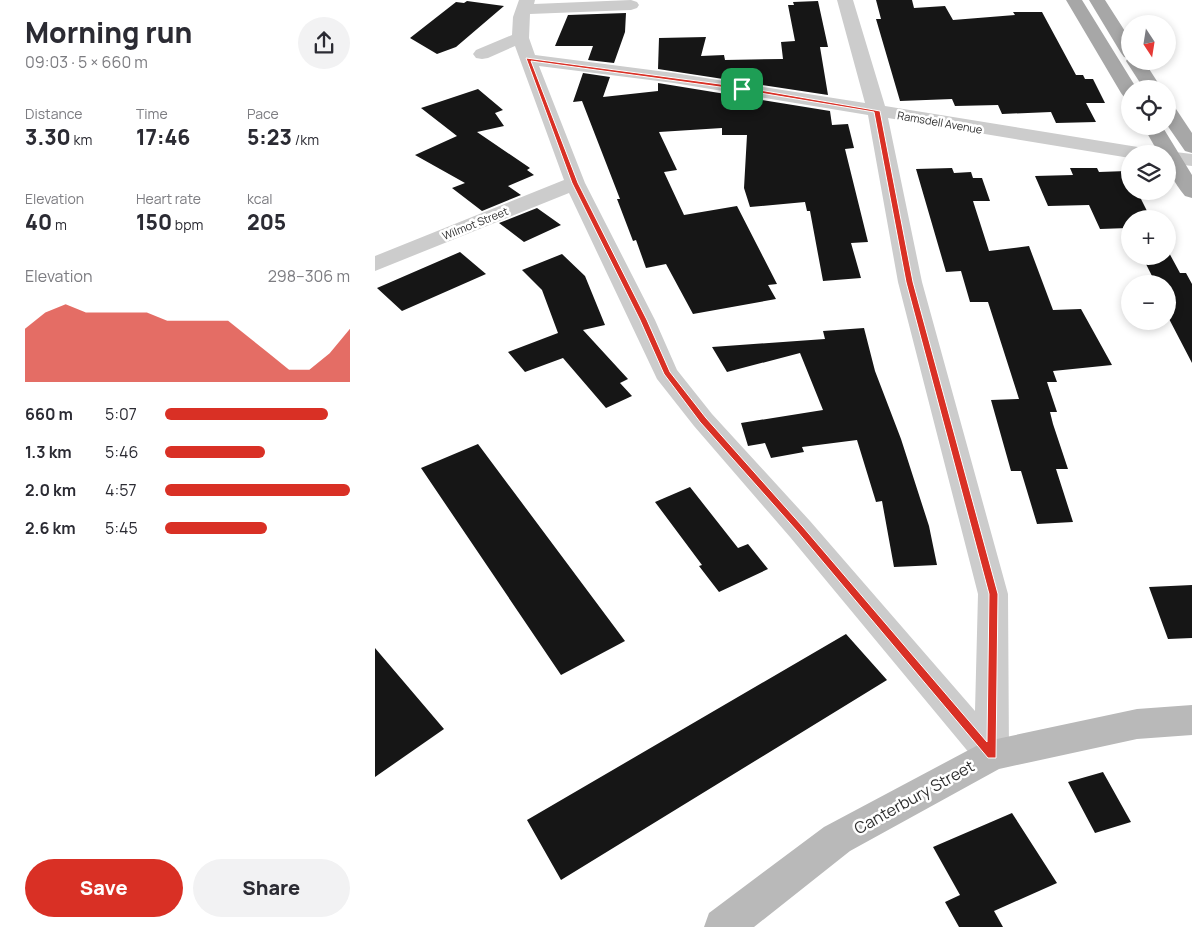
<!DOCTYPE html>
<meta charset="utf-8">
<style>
:root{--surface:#fff;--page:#f2f2f3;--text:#2b2b33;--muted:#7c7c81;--accent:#d93025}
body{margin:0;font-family:Manrope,sans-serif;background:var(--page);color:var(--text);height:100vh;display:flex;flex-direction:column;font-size:19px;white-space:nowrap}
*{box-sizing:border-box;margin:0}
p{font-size:16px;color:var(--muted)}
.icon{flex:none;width:28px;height:28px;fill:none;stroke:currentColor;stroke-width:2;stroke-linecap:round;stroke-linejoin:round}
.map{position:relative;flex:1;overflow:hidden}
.sheet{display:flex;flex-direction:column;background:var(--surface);width:375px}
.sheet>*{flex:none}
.needle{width:32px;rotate:168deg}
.buttons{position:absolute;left:746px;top:15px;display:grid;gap:10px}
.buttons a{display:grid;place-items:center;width:55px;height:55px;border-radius:50%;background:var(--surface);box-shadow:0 2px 8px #0003;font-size:25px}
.pin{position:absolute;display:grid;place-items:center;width:42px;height:42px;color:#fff;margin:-21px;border-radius:10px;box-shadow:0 2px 8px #0006}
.round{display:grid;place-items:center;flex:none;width:52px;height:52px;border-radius:26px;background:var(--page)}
.summary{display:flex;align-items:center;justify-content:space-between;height:85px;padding:0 25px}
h1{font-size:28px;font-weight:800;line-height:38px}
.stats{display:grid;grid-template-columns:repeat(3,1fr);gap:8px;height:85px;padding:5px 25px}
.stats div{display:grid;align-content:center}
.stats b{font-size:21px;font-weight:800}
.stats small{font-size:14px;font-weight:400}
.stats p{font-size:14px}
.chart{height:140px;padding:10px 25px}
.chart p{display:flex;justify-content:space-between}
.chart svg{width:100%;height:90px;margin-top:5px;fill:var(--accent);opacity:.7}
.button{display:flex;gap:10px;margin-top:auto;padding:10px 25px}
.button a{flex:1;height:58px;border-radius:30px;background:var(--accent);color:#fff;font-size:20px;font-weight:800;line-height:58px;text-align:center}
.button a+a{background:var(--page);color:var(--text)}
ul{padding:0 25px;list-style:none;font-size:16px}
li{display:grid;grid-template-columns:80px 60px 1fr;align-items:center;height:38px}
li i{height:12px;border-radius:6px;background:var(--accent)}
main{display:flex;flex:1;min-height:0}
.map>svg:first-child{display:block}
.building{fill:#161616}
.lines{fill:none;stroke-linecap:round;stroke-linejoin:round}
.street{fill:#ccc;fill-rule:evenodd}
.secondary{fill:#b9b9b9;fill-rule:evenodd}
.primary{fill:#a7a7a7;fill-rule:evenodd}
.route{fill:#d93025;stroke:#fff;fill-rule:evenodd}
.labels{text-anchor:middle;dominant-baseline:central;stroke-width:5;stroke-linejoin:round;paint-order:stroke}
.far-street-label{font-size:11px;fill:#2f2f2f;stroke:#fff}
.near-street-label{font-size:16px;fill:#2f2f2f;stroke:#fff}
</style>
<main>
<section class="sheet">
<div class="summary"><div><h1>Morning run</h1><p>09:03 · 5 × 660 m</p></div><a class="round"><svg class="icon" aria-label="share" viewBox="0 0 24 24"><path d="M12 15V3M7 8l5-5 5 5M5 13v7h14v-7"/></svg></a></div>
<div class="stats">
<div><p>Distance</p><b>3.30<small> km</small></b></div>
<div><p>Time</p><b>17:46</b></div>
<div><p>Pace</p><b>5:23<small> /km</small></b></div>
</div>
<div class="stats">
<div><p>Elevation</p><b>40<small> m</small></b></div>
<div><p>Heart rate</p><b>150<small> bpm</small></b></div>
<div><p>kcal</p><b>205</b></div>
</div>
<div class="chart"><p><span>Elevation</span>298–306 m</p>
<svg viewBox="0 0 160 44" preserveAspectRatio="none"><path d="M0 44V18L10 10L20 6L30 10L40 10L50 10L60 10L70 14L80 14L90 14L100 14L110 22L120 30L130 38L140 38L150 30L160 18V44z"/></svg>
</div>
<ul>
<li><b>660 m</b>5:07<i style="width:88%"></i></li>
<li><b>1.3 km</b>5:46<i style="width:54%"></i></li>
<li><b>2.0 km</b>4:57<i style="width:100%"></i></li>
<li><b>2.6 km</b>5:45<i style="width:55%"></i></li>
</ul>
<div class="button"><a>Save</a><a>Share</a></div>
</section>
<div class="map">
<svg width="817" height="927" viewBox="0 0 817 927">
<rect width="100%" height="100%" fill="#fff"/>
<!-- building -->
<path class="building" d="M501 0H537L539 8 570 6 578 20 640 15 638 12H667L701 75H708L710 79H718L730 103H711L721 122 681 123 676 112 627 114 623 105 580 106 577 99 525 101 501 19H506Z
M92 1 129 6 81 47 62 54 35 38 81 2 89 3Z
M443 1 453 47H445L453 95 283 69 284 38 331 37 326 56 349 55 350 60 408 59 406 42 420 41 413 5H419L418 2Z
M251 13 250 32 239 63 213 60 218 46H180L193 15Z
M208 73 235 77 228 97 283 91V83L455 111 457 125 473 124 479 148 470 149 493 242 476 243 486 278 448 281 435 211H432L430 202 375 207 369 188 372 135H347V128L284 132 302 170 289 172 309 215 362 206 402 284 393 285 401 299 318 314 291 264 271 268 261 240 258 241 242 199H245L207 101 198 102Z
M103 89 128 110 120 113 129 126 102 132 155 168 152 170 159 175 133 186 146 195 107 211 77 188 90 183 40 155 82 136 46 108Z
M577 168 579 173 596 172 598 178H607L615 201H598L614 251 654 246 678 310 706 309 737 365 678 371 682 382H672L682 412H675L678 424 693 469H681L698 522 662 524 646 471H636L616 400 644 399 613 302H595L586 271 571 272 541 169Z
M695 168H722L724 172 752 171 755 178V191H762L776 219H755V232L753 228 725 229 714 205 673 206 660 176 698 175Z
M162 208 186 225 149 242 124 223Z
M792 249 805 273H811L817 284V363L792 315V284H781L767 256H792Z
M85 252 111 274 27 311 2 288Z
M187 254 210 276 230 325 208 330 253 379 245 383 257 396 231 408 188 358 150 372 133 352 183 333 167 290 147 270Z
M489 328 500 371 526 439 554 526 562 565 519 567 507 501 501 502 482 440 427 447 429 452 396 458 390 443 373 446 366 423 448 410 425 353 352 372 337 347 450 339 448 331Z
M103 444 250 641 186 675 46 468Z
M315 487 363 548 373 544 393 569 344 592 324 566 327 565 280 502Z
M817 585V638L793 639 774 587Z
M471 634 512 680 186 880 152 820Z
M0 648 69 729 0 777Z
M728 772 756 822 720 833 693 782Z
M637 813 682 883 619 911 628 927H584L570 902 585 895 558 847Z"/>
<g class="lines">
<!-- street -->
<path class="street" d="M144 0H160L159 4 256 0 262 2 264 5 262 8 256 10 155 14 154 38 160 55 299 73 490 103 462 0H478L510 106 769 148 776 150 779 154H755V158L513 118 547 282 633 594 634 755 629 766 617 770 605 766 415 537 319 426 282 379 194 193 0 271V256L189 180 140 46 113 58 107 59 101 58 98 54 101 50 137 35 138 17ZM164 66 299 83 493 115 523 282 603 594 600 711 435 521 337 414 302 370 280 320 210 183Z
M792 151 817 154V166L792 163V154H784Z"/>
<!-- secondary -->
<path class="secondary" d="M817 705V735L762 739 624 769 475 851 379 927H329L334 913 449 827 605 744 617 740 762 709Z"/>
<!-- primary -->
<path class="primary" d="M691 0H707L762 89H755V99L749 97 746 93Z
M714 0H730L755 39V61H769L787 89H769L751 61 753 58 749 57 746 53Z
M792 104 799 106 817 133V153L810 151 792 125Z
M768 126H787L817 175V198L810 196C799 182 792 172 792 154H784Z"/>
</g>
<!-- route -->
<path class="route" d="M151 58 367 87 505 111 538 282 623 594 621 758H613L422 531 325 422 289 374 265 320 197 183ZM156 61 367 90 499 112 531 282 614 594 612 742 428 527 331 418 295 372 272 320 203 183Z"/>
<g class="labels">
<!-- far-street labels -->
<g class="far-street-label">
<text transform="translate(565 122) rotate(10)">Ramsdell Avenue</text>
<text transform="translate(100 223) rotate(-22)">Wilmot Street</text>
</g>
<!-- near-street labels -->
<g class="near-street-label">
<text transform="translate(539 797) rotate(-29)">Canterbury Street</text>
</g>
</g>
</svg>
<div class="buttons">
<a><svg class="needle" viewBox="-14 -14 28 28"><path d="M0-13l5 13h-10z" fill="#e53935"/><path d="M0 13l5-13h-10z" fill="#7c7c81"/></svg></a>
<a><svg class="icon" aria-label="locate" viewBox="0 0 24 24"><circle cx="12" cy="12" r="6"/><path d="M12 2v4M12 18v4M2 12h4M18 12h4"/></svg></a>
<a><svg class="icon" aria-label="layers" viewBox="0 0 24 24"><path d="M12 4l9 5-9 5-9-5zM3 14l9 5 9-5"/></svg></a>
<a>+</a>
<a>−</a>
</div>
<div class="pin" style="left:367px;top:89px;background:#1e9e55"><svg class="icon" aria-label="arrive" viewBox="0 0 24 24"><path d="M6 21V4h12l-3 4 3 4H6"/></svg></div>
</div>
</main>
